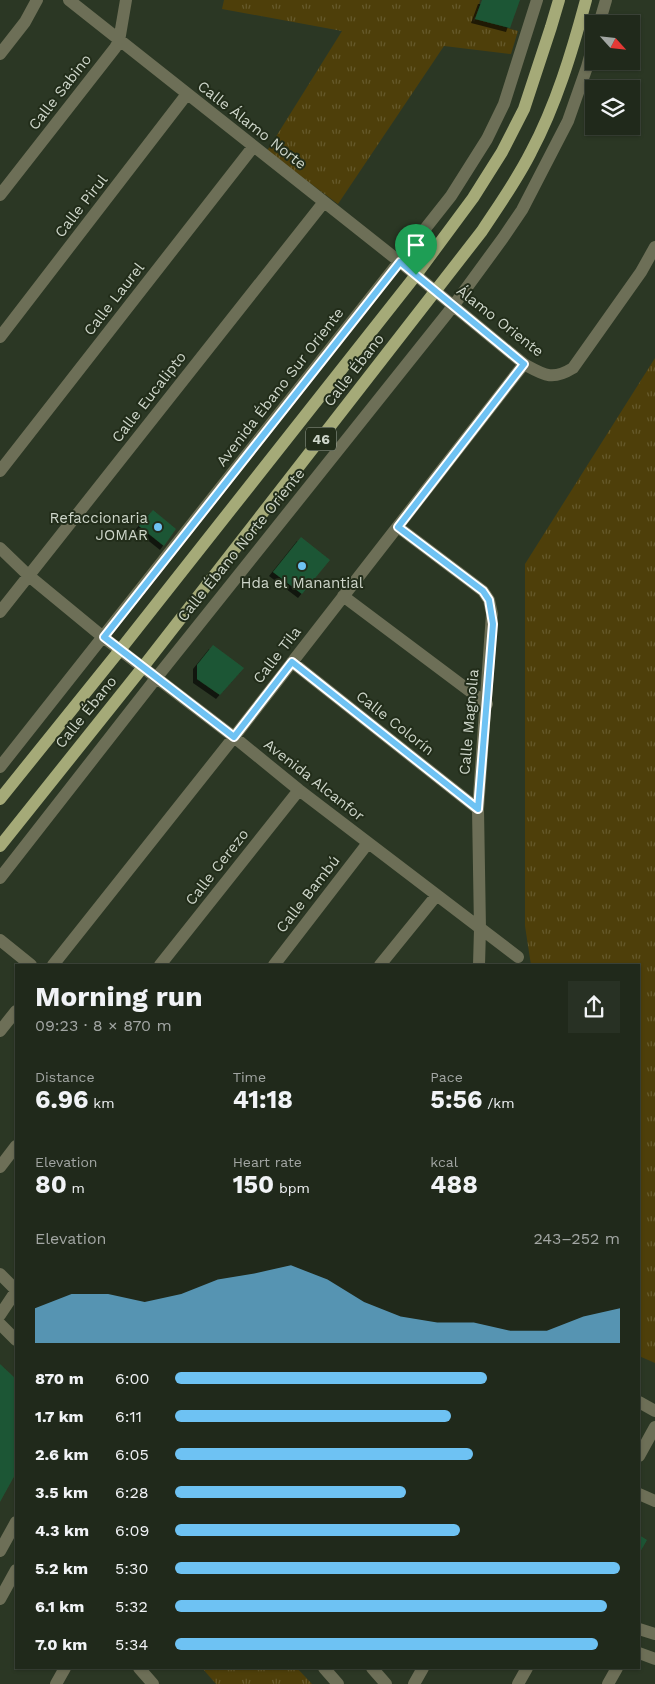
<!DOCTYPE html>
<meta charset="utf-8">
<style>
:root{--surface:#20291b;--page:#283124;--text:#f1f3f6;--muted:#a2a6a3;--line:#3d453a;--accent:#6ec2f3}
body{margin:0;font-family:"Work Sans",sans-serif;background:var(--page);color:var(--text);height:100vh;display:flex;flex-direction:column;font-size:19px;white-space:nowrap}
*{box-sizing:border-box;margin:0}
p{font-size:16px;color:var(--muted)}
.icon{flex:none;width:28px;height:28px;fill:none;stroke:currentColor;stroke-width:2;stroke-linecap:round;stroke-linejoin:round}
.map{position:relative;flex:1;overflow:hidden}
.details{position:absolute;left:15px;top:964px;width:625px;height:705px;display:flex;flex-direction:column;background:var(--surface);border-radius:0px;box-shadow:0 1px 4px #0004,0 0 0 1px var(--line)}
.details>*{flex:none}
.needle{width:32px;rotate:117deg}
.tools{position:absolute;left:585px;top:15px;display:grid;gap:10px}
.tools a{display:grid;place-items:center;width:55px;height:55px;border-radius:0px;background:var(--surface);box-shadow:0 1px 4px #0004,0 0 0 1px var(--line);font-size:25px}
.pin{position:absolute;display:grid;place-items:center;width:42px;height:42px;color:#fff;margin:-51px -21px;border-radius:50% 50% 50% 0;rotate:-45deg;box-shadow:0 0 5px #0007}
.pin .icon{rotate:45deg}
.round{display:grid;place-items:center;flex:none;width:52px;height:52px;border-radius:0px;background:var(--page)}
.summary{display:flex;align-items:center;justify-content:space-between;height:85px;padding:0 20px}
h1{font-size:28px;font-weight:700;line-height:38px}
.metrics{display:grid;grid-template-columns:repeat(3,1fr);gap:8px;height:85px;padding:5px 20px}
.metrics div{display:grid;align-content:center}
.metrics b{font-size:25px;font-weight:700}
.metrics small{font-size:14px;font-weight:400}
.metrics p{font-size:14px}
.chart{height:140px;padding:10px 20px}
.chart p{display:flex;justify-content:space-between}
.chart svg{width:100%;height:90px;margin-top:5px;fill:var(--accent);opacity:.7}
ul{padding:0 20px;list-style:none;font-size:16px}
li{display:grid;grid-template-columns:80px 60px 1fr;align-items:center;height:38px}
li i{height:12px;border-radius:6px;background:var(--accent)}
.map>svg:first-child{display:block}
.grass{fill:url(#grass-tufts)}
.building{fill:#1e5634;filter:url(#shadow)}
.lines{fill:none;stroke-linecap:round;stroke-linejoin:round}
.minor{stroke:#6d6f57;stroke-width:12}
.major{stroke:#a5aa78;stroke-width:12}
.route-casing{stroke:#fff;stroke-width:10}
.route{stroke:#6ec2f3;stroke-width:6}
.poi-dot{fill:#6ec2f3;stroke:#222d1a;stroke-width:2}
.labels{text-anchor:middle;dominant-baseline:central;stroke-width:4;stroke-linejoin:round;paint-order:stroke}
.shield{fill:#222d1a;stroke:#9aa395;stroke-width:1}
.shield-label{font-size:14px;font-weight:bold;fill:#ced6ca}
.street-label{font-size:15px;fill:#ced6ca;stroke:#222d1a}
.poi-label{font-size:15px;fill:#ced6ca;stroke:#222d1a;text-anchor:end}
</style>
<div class="map">
<svg width="655" height="1684" viewBox="0 0 655 1684">
<defs>
<pattern id="grass-tufts" width="24" height="20" patternUnits="userSpaceOnUse" patternTransform="scale(1.25)"><rect width="24" height="20" fill="#4e3f0a"/><path d="M3 7l-1-3M5 7V3M7 7l1-3M15 17l-1-3M17 17v-4M19 17l1-3" fill="none" stroke="#665a2c"/></pattern>
<filter id="shadow"><feDropShadow dx="-4" dy="4" stdDeviation="0" flood-color="#0009"/></filter>
</defs>
<rect width="100%" height="100%" fill="#2b3724"/>
<!-- grass -->
<path class="grass" d="M224 0H480L476 19 518 31 511 54 444 46 338 204 267 151 342 31 222 9Z
M655 358V1363L639 1356V965H531L525 926V564Z
M202 1668H297L312 1684H216Z"/>
<!-- building -->
<path class="building" d="M482 0H520L510 28 475 19Z
M153 510 176 529 164 546 139 526Z
M301 537 330 560 302 594 273 572Z
M213 645 244 668 220 695 197 679V665Z
M0 1364 16 1379V1473L0 1502Z
M639 1535 647 1540 639 1554Z"/>
<g class="lines">
<!-- minor -->
<path class="minor" d="M69 0 400 262 524 364C544 375 552 381 573 368L641 272 655 247
M599 24 606 0
M0 54 25 22 37 0
M0 195 115 48 119 41 126 0
M0 337 187 94
M0 471 253 147
M398 527 483 591 489 600 492 614 478 809 480 929 479 965
M0 548 29 576 103 637 234 737 299 790 518 957
M343 596 487 704
M0 612 324 202
M292 662 478 809
M0 767 451 196 487 139 504 104 537 0
M0 878 157 677 454 305 503 238 522 210 568 121 587 67 594 41
M0 940 31 965
M53 965 234 737 524 364
M160 965 299 790
M274 965 368 843
M380 965 436 896
M0 1031 16 1011
M0 1167 16 1146
M0 1274 16 1290
M0 1315 16 1291
M0 1324 16 1340
M639 1402 655 1411
M639 1456 655 1427
M639 1494 655 1501
M0 1551 16 1522
M0 1599 16 1570
M639 1629 655 1634
M639 1653 655 1659
M139 1668 153 1684
M324 1668 338 1684
M372 1668 386 1684
M56 1684 65 1668
M414 1684 423 1668
M518 1684 527 1668
M608 1684 617 1668"/>
<!-- major -->
<path class="major" d="M0 799 120 650 416 275 473 198 502 152 524 109 551 27 559 0
M0 846 143 667 482 231C499 205 517 180 531 152 556 105 572 52 586 0"/>
</g>
<g class="lines">
<defs>
<path id="route" d="M400 262 524 364 398 527 483 591 489 600 493 624 478 809 292 662 234 737 104 637Z"/>
</defs>
<!-- route casing -->
<use href="#route" class="route-casing"/>
<!-- route -->
<use href="#route" class="route"/>
</g>
<!-- markers -->
<g class="poi-dot">
<circle cx="158" cy="527" r="5"/>
<circle cx="302" cy="566" r="5"/>
</g>
<g class="labels">
<!-- shield labels -->
<rect class="shield" x="306" y="427.5" width="30" height="23" rx="4"/>
<g class="shield-label">
<text x="321" y="439">46</text>
</g>
<!-- street labels -->
<g class="street-label">
<text transform="translate(60 92) rotate(-52)">Calle Sabino</text>
<text transform="translate(252 125) rotate(38)">Calle Álamo Norte</text>
<text transform="translate(81 206) rotate(-52)">Calle Pirul</text>
<text transform="translate(114 299) rotate(-52)">Calle Laurel</text>
<text transform="translate(500 321) rotate(38)">Álamo Oriente</text>
<text transform="translate(354 370) rotate(-52)">Calle Ébano</text>
<text transform="translate(280 387) rotate(-52)">Avenida Ébano Sur Oriente</text>
<text transform="translate(149 397) rotate(-52)">Calle Eucalipto</text>
<text transform="translate(241 545) rotate(-51)">Calle Ébano Norte Oriente</text>
<text transform="translate(277 655) rotate(-52)">Calle Tila</text>
<text transform="translate(86 712) rotate(-51)">Calle Ébano</text>
<text transform="translate(469 722) rotate(-85)">Calle Magnolia</text>
<text transform="translate(395 723) rotate(38)">Calle Colorín</text>
<text transform="translate(314 780) rotate(38)">Avenida Alcanfor</text>
<text transform="translate(217 867) rotate(-52)">Calle Cerezo</text>
<text transform="translate(308 894) rotate(-52)">Calle Bambú</text>
</g>
<!-- poi labels -->
<g class="poi-label">
<text x="148" y="518">Refaccionaria<tspan x="148" dy="17">JOMAR</tspan></text>
<text x="302" y="583" text-anchor="middle">Hda el Manantial</text>
</g>
</g>
</svg>
<div class="tools">
<a><svg class="needle" viewBox="-14 -14 28 28"><path d="M0-13l5 13h-10z" fill="#e53935"/><path d="M0 13l5-13h-10z" fill="#a2a6a3"/></svg></a>
<a><svg class="icon" aria-label="layers" viewBox="0 0 24 24"><path d="M12 4l9 5-9 5-9-5zM3 14l9 5 9-5"/></svg></a>
</div>
<div class="pin" style="left:416px;top:275px;background:#1e9e55"><svg class="icon" aria-label="arrive" viewBox="0 0 24 24"><path d="M6 21V4h12l-3 4 3 4H6"/></svg></div>
<section class="details">
<div class="summary"><div><h1>Morning run</h1><p>09:23 · 8 × 870 m</p></div><a class="round"><svg class="icon" aria-label="share" viewBox="0 0 24 24"><path d="M12 15V3M7 8l5-5 5 5M5 13v7h14v-7"/></svg></a></div>
<div class="metrics">
<div><p>Distance</p><b>6.96<small> km</small></b></div>
<div><p>Time</p><b>41:18</b></div>
<div><p>Pace</p><b>5:56<small> /km</small></b></div>
</div>
<div class="metrics">
<div><p>Elevation</p><b>80<small> m</small></b></div>
<div><p>Heart rate</p><b>150<small> bpm</small></b></div>
<div><p>kcal</p><b>488</b></div>
</div>
<div class="chart"><p><span>Elevation</span>243–252 m</p>
<svg viewBox="0 0 160 44" preserveAspectRatio="none"><path d="M0 44V27L10 20L20 20L30 24L40 20L50 13L60 10L70 6L80 13L90 24L100 31L110 34L120 34L130 38L140 38L150 31L160 27V44z"/></svg>
</div>
<ul>
<li><b>870 m</b>6:00<i style="width:70%"></i></li>
<li><b>1.7 km</b>6:11<i style="width:62%"></i></li>
<li><b>2.6 km</b>6:05<i style="width:67%"></i></li>
<li><b>3.5 km</b>6:28<i style="width:52%"></i></li>
<li><b>4.3 km</b>6:09<i style="width:64%"></i></li>
<li><b>5.2 km</b>5:30<i style="width:100%"></i></li>
<li><b>6.1 km</b>5:32<i style="width:97%"></i></li>
<li><b>7.0 km</b>5:34<i style="width:95%"></i></li>
</ul>
</section>
</div>
